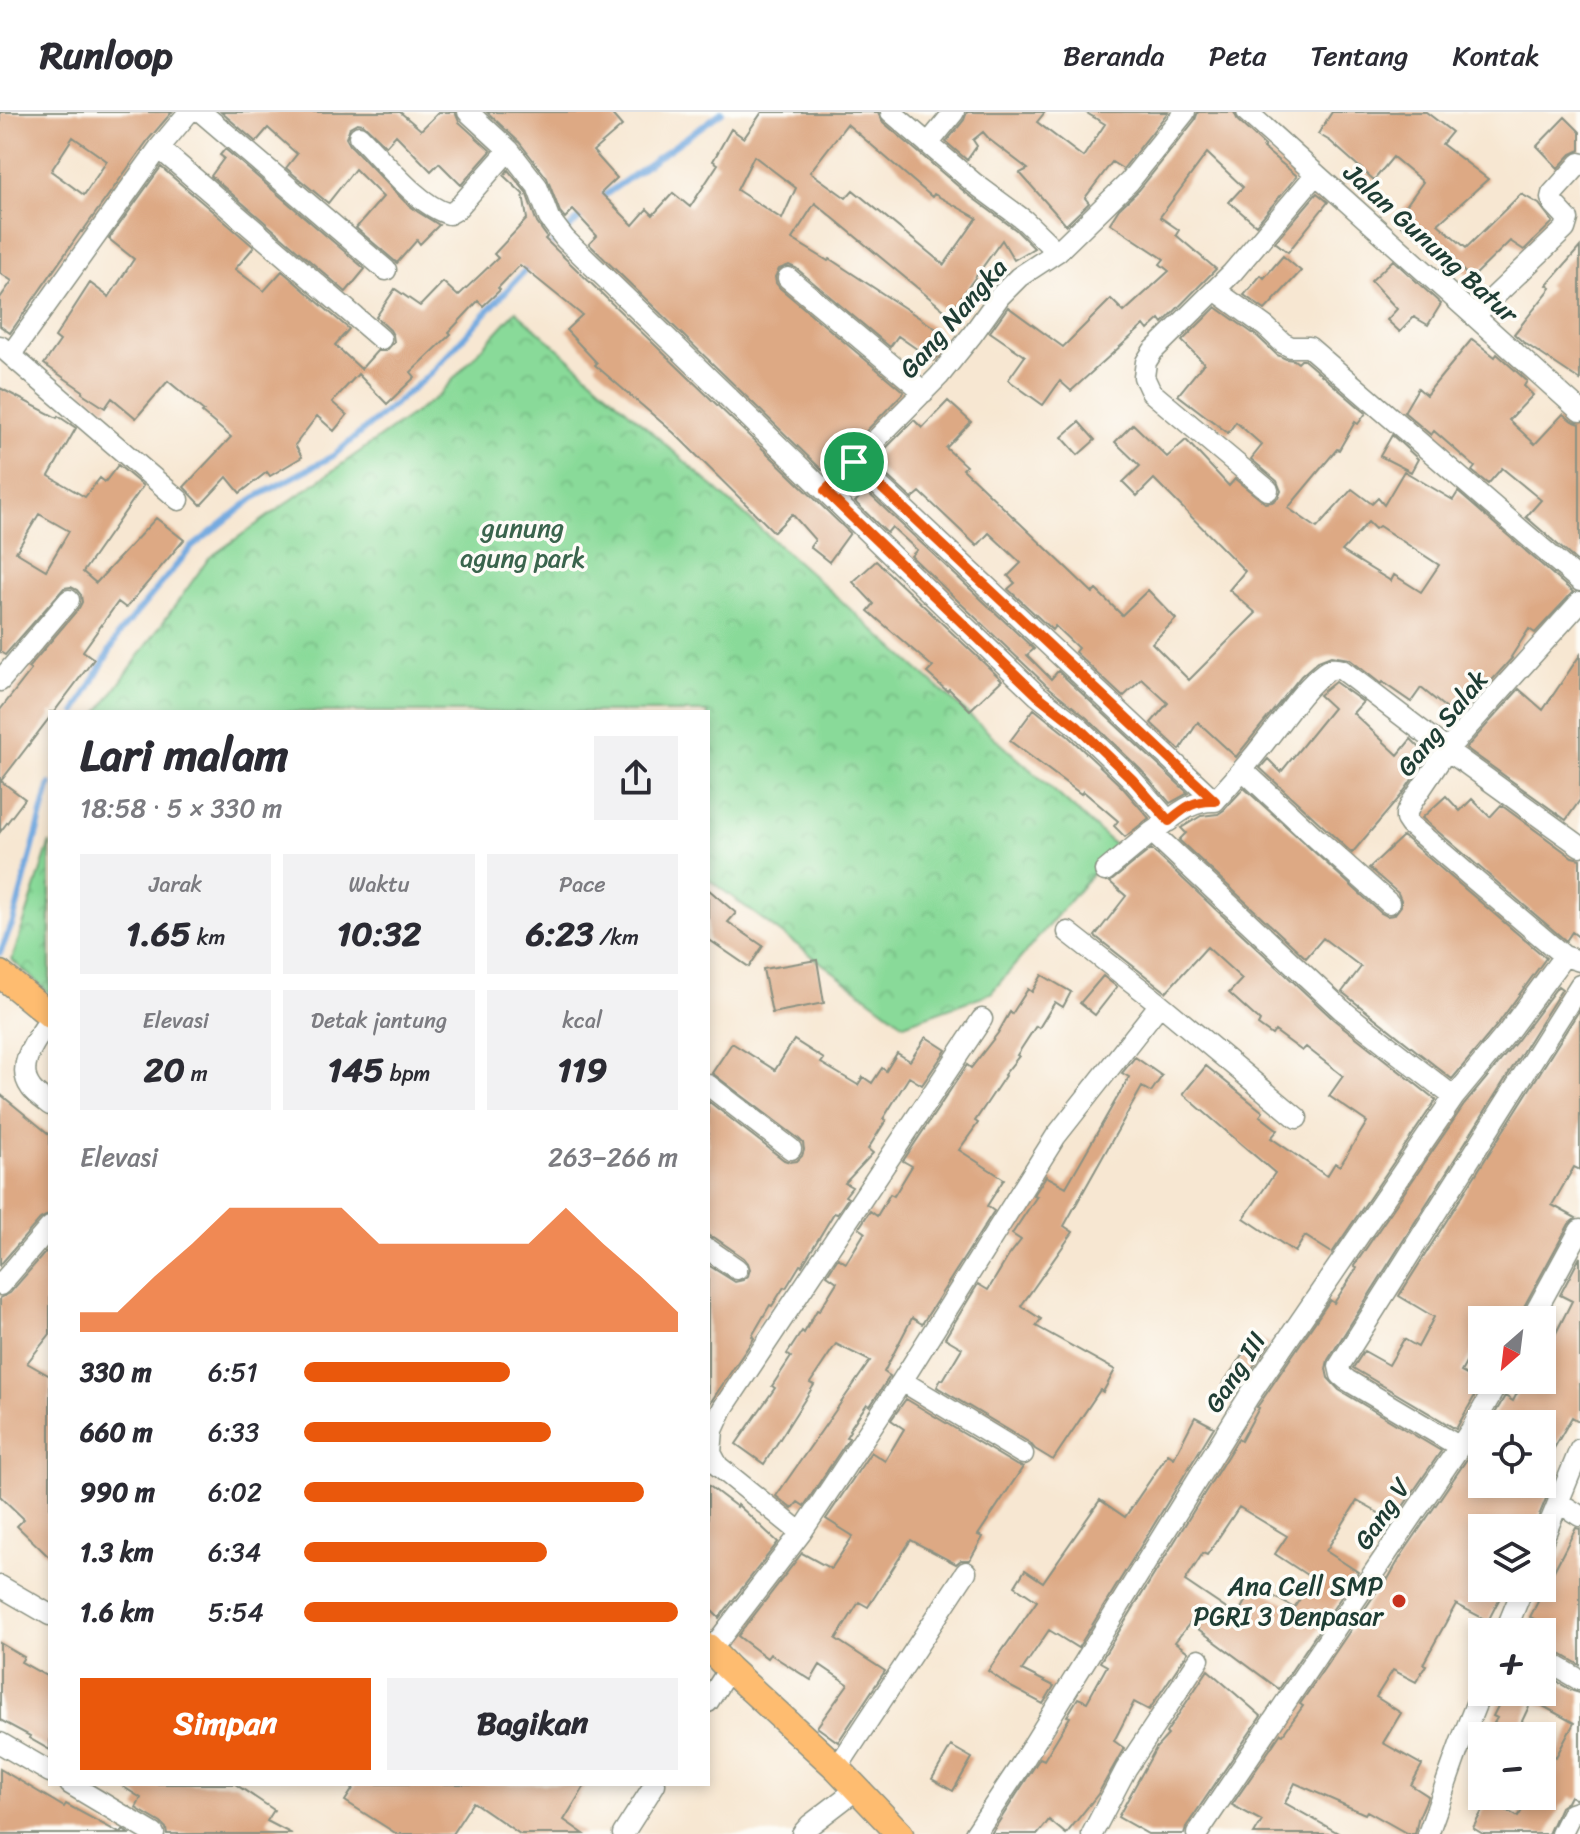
<!DOCTYPE html>
<html lang="id">
<meta charset="utf-8">
<style>
:root{--surface:#fff;--page:#f2f2f3;--text:#2b2b33;--muted:#7c7c81;--line:#e1e1e2;--accent:#ea580c}
body{margin:0;font-family:Sriracha,sans-serif;background:var(--page);color:var(--text);height:100vh;display:flex;flex-direction:column;font-size:30px;white-space:nowrap}
*{box-sizing:border-box;margin:0}
p{font-size:26px;color:var(--muted)}
.icon{flex:none;width:44px;height:44px;fill:none;stroke:currentColor;stroke-width:2;stroke-linecap:round;stroke-linejoin:round}
.map{position:relative;flex:1;overflow:hidden}
.side{position:absolute;left:48px;top:598px;width:662px;height:1076px;display:flex;flex-direction:column;background:var(--surface);border-radius:0px;box-shadow:0 4px 12px #0003}
.side>*{flex:none}
.needle{width:52px;rotate:208deg}
.fabs{position:absolute;left:1468px;top:1194px;display:grid;gap:16px}
.fabs a{display:grid;place-items:center;width:88px;height:88px;border-radius:0px;background:var(--surface);box-shadow:0 4px 12px #0003;font-size:40px}
.pin{position:absolute;display:grid;place-items:center;width:68px;height:68px;color:#fff;margin:-34px;border:4px solid #fff;border-radius:50%;box-shadow:0 2px 8px #0007}
.round{display:grid;place-items:center;flex:none;width:84px;height:84px;border-radius:0px;background:var(--page)}
.head{display:flex;align-items:center;justify-content:space-between;height:136px;padding:0 32px}
h1{font-size:44px;font-weight:800;line-height:60px}
.stats{display:grid;grid-template-columns:repeat(3,1fr);gap:12px;height:136px;padding:8px 32px}
.stats div{display:grid;align-content:center;border-radius:0px;background:var(--page);text-align:center}
.stats b{font-size:34px;font-weight:800}
.stats small{font-size:22px;font-weight:400}
.stats p{font-size:22px}
.chart{height:224px;padding:16px 32px}
.chart p{display:flex;justify-content:space-between}
.chart svg{width:100%;height:144px;margin-top:8px;fill:var(--accent);opacity:.7}
.primary-button{display:flex;gap:16px;margin-top:auto;padding:16px 32px}
.primary-button a{flex:1;height:92px;border-radius:0px;background:var(--accent);color:#fff;font-size:32px;font-weight:800;line-height:92px;text-align:center}
.primary-button a+a{background:var(--page);color:var(--text)}
ul{padding:0 32px;list-style:none;font-size:26px}
li{display:grid;grid-template-columns:128px 96px 1fr;align-items:center;height:60px}
li i{height:20px;border-radius:10px;background:var(--accent)}
header{display:flex;align-items:center;gap:48px;box-sizing:border-box;height:112px;padding:0 40px;background:var(--surface);border-bottom:2px solid var(--line)}
header strong{font-size:38px}
nav{display:flex;gap:44px;margin-inline-start:auto;font-size:28px}
.map>svg:first-child{display:block}
.park{fill:url(#park-crowns);stroke:#548c66;stroke-width:2}
.lines{fill:none;stroke-linecap:round;stroke-linejoin:round}
.stream{stroke:#71a8df;stroke-width:6}
.building{fill:#dda984;fill-rule:evenodd}
.minor-casing{stroke:#8b9283;stroke-width:23}
.major-casing{stroke:#8b9283;stroke-width:29}
.minor{stroke:#fff;stroke-width:20}
.major{stroke:#febc70;stroke-width:26}
.route-casing{stroke:#fff;stroke-width:16}
.route{stroke:#ea580c;stroke-width:10}
.poi-dot{fill:#c8321e;stroke:#fdfcf7;stroke-width:3}
.labels{text-anchor:middle;dominant-baseline:central;stroke-width:7;stroke-linejoin:round;paint-order:stroke}
.street-label{font-size:26px;fill:#1f3d34;stroke:#fdfcf7}
.park-label{font-size:26px;fill:#3a644d;stroke:#fdfcf7}
.poi-label{font-size:26px;fill:#1f3d34;stroke:#fdfcf7;text-anchor:end}
</style>
<header>
<strong>Runloop</strong>
<nav><a>Beranda</a><a>Peta</a><a>Tentang</a><a>Kontak</a></nav>
</header>
<div class="map">
<svg width="1580" height="1722" viewBox="0 0 1580 1722">
<defs>
<pattern id="park-crowns" width="20" height="18" patternUnits="userSpaceOnUse" patternTransform="scale(2)"><rect width="20" height="18" fill="#89da99"/><path d="M2 6a3 3 0 1 1 6 0M12 15a3 3 0 1 1 6 0" fill="none" stroke="#76bc84"/></pattern>
</defs>
<rect width="100%" height="100%" fill="#fdfcf7"/>
<filter id="ink" filterUnits="userSpaceOnUse"><feTurbulence type="fractalNoise" baseFrequency=".0125" numOctaves="2"/><feDisplacementMap in="SourceGraphic" scale="16" xChannelSelector="R" yChannelSelector="G"/><feConvolveMatrix kernelMatrix="1 2 1 2 8 2 1 2 1" color-interpolation-filters="sRGB"/></filter>
<filter id="wash" filterUnits="userSpaceOnUse"><feTurbulence type="fractalNoise" baseFrequency=".006" numOctaves="4" result="noise"/><feDisplacementMap in="SourceGraphic" scale="32" xChannelSelector="R" yChannelSelector="G"/><feGaussianBlur stdDeviation="1.8" result="paint"/><feColorMatrix in="noise" values="0 0 0 0 0 0 0 0 0 0 0 0 0 0 0 0 0 1.4 0 .05"/><feComposite in="paint" operator="in"/></filter>
<g filter="url(#wash)">
<rect width="100%" height="100%" fill="#f7e7d2"/>
<!-- park -->
<path class="park" d="M516 199 1116 734 991 881 904 912 708 767V600H99L209 446 437 285Z
M50 730V882L12 848Z"/>
<g class="lines">
<!-- stream -->
<path class="stream" d="M598 88 722 0
M546 138 584 102
M76 600 119 522 191 436 254 386 333 344 430 262 529 154
M0 841 13 810 50 672"/>
</g>
<g id="blocks">
<!-- building -->
<path class="building" d="M0 0H172L148 28 82 120 81 119 10 221 0 214V186L12 169 0 161ZM73 25 107 49 84 83 51 59Z
M221 0H400L421 18 439 0H455L459 10 491 39 461 73 439 51 431 59 396 23 386 34 363 12 357 11 350 15 346 26 350 33 405 90 418 100 439 113 420 132 417 128 397 151 356 116 383 85 355 57 328 91 286 56 297 42 268 16 256 30Z
M487 0H610L622 14 593 39 617 66 601 81 633 113 647 97 653 103 673 81 690 95 718 52 713 49 731 17 744 26 762 0H878L883 10 966 81 1016 118 1034 136 1014 148 1002 128 949 202 815 91 792 127 828 149 830 147 938 218 936 221 950 230 934 249 898 224 890 235 796 156 789 153 779 157 775 165 776 171 780 176 904 280 846 340 843 337 822 358 589 132 597 124 573 98 565 106 560 100 547 66 519 30ZM847 12 932 85 934 82 977 106 944 153 853 78 846 86 810 60ZM754 44 796 76 782 107 737 78Z
M967 0H1045L1037 10 1083 45 1105 12 1085 0H1168L1123 57 1112 50 1085 86 1089 91 1066 113 1020 61 1028 57 990 28 983 20 973 28 977 34 967 48 946 30 964 8Z
M1198 0H1234L1238 9 1265 34 1263 36 1297 64 1256 113 1229 90 1243 75 1207 41 1160 105 1179 118 1176 123 1216 157 1163 211 1160 207 1148 218 1144 213 1071 279 1060 269 1043 293 1008 268 1025 244 990 220 1008 195 1063 235 1111 187 1124 200 1169 159 1160 152 1164 147 1110 111 1119 97 1139 78 1195 8Z
M1332 0H1426L1452 20 1442 32 1488 67 1438 112 1466 136 1521 82 1539 92 1553 110 1524 138 1510 129 1471 167 1445 140 1443 142 1395 109 1423 70 1393 45 1374 68 1330 29 1318 22Z
M1565 5 1580 20V38L1571 42 1558 56 1537 34Z
M225 37 365 157 346 180 211 64 224 46 220 43Z
M161 55 254 135 235 157 264 179 282 159 349 217 335 233 361 257 377 239H386L394 230 393 223 390 218 376 205 395 177 420 194 443 170 458 184 498 146 494 142 527 107 523 82 504 64 508 58 526 80 537 111 547 125 545 127 850 421 829 450 810 435 815 428 792 402 774 420 674 321 595 253 597 251 566 218 582 203 520 153 498 176 500 178 483 194 478 189 449 220 451 222 411 260 415 265 387 292 358 262 332 290 347 303 334 319 317 304 295 333 302 345 270 364 267 360 240 381 227 365 201 393 184 375 231 325 202 301 204 299 168 269 136 306 112 286 105 296 82 281 83 279 44 252 60 229 55 225 90 171 109 185 134 147 109 127Z
M1317 81 1328 90 1288 140 1275 130Z
M1580 135V268L1523 230 1514 222 1551 176 1547 173Z
M1283 144 1301 159 1265 198 1244 183 1261 163 1264 166Z
M1393 148 1441 192 1428 213 1414 205 1400 220 1387 208 1397 197 1371 169Z
M1216 195 1258 225 1277 243 1286 247 1294 248 1298 251 1301 248H1304L1366 301 1358 312 1355 310 1339 338 1337 337 1288 396 1317 416 1352 377 1372 392 1378 386 1384 393 1404 359 1453 388 1458 380 1573 480 1535 521 1529 517 1511 545 1512 546 1458 606 1421 576 1411 590 1382 570 1381 572 1349 547 1331 544 1318 549 1301 564 1236 645 1198 610 1180 638 1151 611 1168 591 1142 567 1123 585 1075 540 1078 536 1055 514 1052 518 1008 477 1015 471 1008 464 1021 451 989 421 977 434 920 380 912 387 872 350 914 308 922 316 948 289 971 310 946 336 966 354 963 357 1093 481 1096 478 1122 503 1148 478 1176 507 1152 531 1189 568 1256 501 1229 478 1245 459 1154 367 1137 384 1123 370 1140 354 1115 330 1133 312 1167 345 1186 328 1229 374 1235 367 1265 391 1272 390 1278 386 1281 379 1277 369 1251 347 1262 333 1236 310 1228 321 1178 283 1204 251 1182 229ZM1368 410 1375 417 1379 414 1439 453 1421 480 1394 463 1391 469 1342 439Z
M1472 227 1495 245 1497 242 1527 269 1524 274 1533 283 1509 308 1535 332 1563 302 1572 309 1580 312V452L1526 405 1541 388 1502 356 1488 372 1472 359 1475 355 1434 319 1431 323 1404 300 1418 276 1426 283Z
M0 276 57 306 58 304 76 316 49 364 85 385 100 366 105 370 118 353 143 374 83 460 96 471 156 406 184 428 126 496 118 490 83 539 94 547 54 600H50V605L1 669 25 687 0 720V598L31 558 28 556 79 496 82 490 81 483 77 478 71 475 64 476 5 543 0 540ZM39 402 69 419 46 458 16 440Z
M1079 310 1095 328 1078 343 1062 325Z
M1392 323 1418 347 1411 360 1380 344Z
M866 379 1034 537 1027 543 1051 567 1058 559 1188 681 1170 691 1141 658 1087 606 1046 573 911 444 917 438 892 415 887 421 855 390Z
M876 449 1002 568 970 598 949 577 947 579 927 561 933 555 868 499 874 492 853 470Z
M1580 543V688L1566 708 1466 636 1519 577 1543 598Z
M1335 570 1363 590 1353 601 1398 643 1411 627 1428 644 1400 685 1352 741 1260 656 1268 647 1281 660 1333 596 1319 583Z
M1034 597 1069 625 1123 676 1149 706 1125 725 1114 714 1118 709 1083 679 1081 682 1010 629Z
M1244 676 1381 801 1387 804 1394 803 1401 794V788L1398 781 1369 756 1403 724 1546 846 1497 913 1452 967 1342 880 1361 855 1323 826 1306 846 1179 728 1186 721 1181 716 1201 704 1218 702 1224 698Z
M1446 684 1460 699 1472 687 1490 705 1501 693 1572 745 1580 747V826L1572 820 1566 829 1422 706Z
M1151 737 1333 907 1436 988 1332 1141 1305 1124 1295 1140 1244 1106 1275 1061 1183 982 1206 954 1263 1000 1260 1004 1278 1018 1271 1026 1327 1064 1335 1051 1340 1054 1367 1010 1329 984 1343 964 1306 935 1302 939 1275 919 1272 923 1258 913 1260 909 1229 881 1242 867 1207 835 1166 880 1095 824 1126 784 1110 770Z
M708 777 736 801 728 810 763 834 749 855 708 827Z
M817 848 824 891 772 901 763 857Z
M1042 863 1071 880 1063 895 1055 890 1039 916 1036 914 1017 943 1019 944 1004 963 1005 964 975 1009 978 1011 959 1038 1004 1067 987 1094 994 1099 922 1212 912 1206 884 1260 890 1264 870 1294 867 1292 849 1318 850 1319 846 1325 849 1326 804 1394 798 1390 792 1397 776 1384 870 1249 836 1232 810 1271 814 1273 764 1352 736 1332 775 1276 772 1274 791 1245 787 1242 802 1219 804 1221 817 1198 819 1199 837 1170 827 1163 838 1146 846 1151 865 1120 859 1116 870 1099 877 1104 890 1082 894 1084 912 1054 903 1049 967 953 971 956 998 921 1010 900 1012 902 1028 877 1032 880Z
M1103 864 1117 875 1095 903 1080 891Z
M1558 874 1562 877 1328 1248 1326 1257 1328 1266 1339 1278 1441 1339 1393 1409 1357 1389 1326 1439 1358 1460 1279 1577 1190 1511 1175 1530 1188 1540 1149 1598 1134 1590 1114 1629 1124 1636 1098 1682 1066 1722 1049 1708 1038 1722H991L1040 1646 1044 1648 1070 1605 1067 1604 1078 1586 1087 1590 1107 1554 1100 1550 1238 1327 1241 1329 1259 1296 1257 1295 1260 1291 1330 1188 1334 1191 1357 1156 1354 1154 1464 993 1517 929ZM1239 1395 1287 1424 1275 1442 1313 1467 1294 1496 1254 1473 1237 1504 1185 1469 1203 1441 1207 1443Z
M1580 897V1058L1574 1055 1552 1093 1576 1106 1569 1112 1520 1202 1518 1208H1482V1234L1477 1231 1461 1260 1482 1271 1456 1317 1353 1256 1364 1239 1389 1253 1404 1227 1418 1235 1434 1205 1399 1184Z
M926 925 946 938 922 973 909 965 883 1007 886 1008 868 1037 873 1041 845 1071 852 1075 845 1084 848 1086 837 1102 834 1101 802 1154 800 1153 786 1176 784 1175 772 1194 770 1193 752 1224 754 1226 708 1294V1153L735 1170 743 1168 748 1164 750 1157 748 1151 744 1146 715 1126 708 1124V989L784 1048 790 1050 797 1049 802 1044 804 1038 803 1031 799 1027 712 961 732 931 775 958 794 928 824 947 821 951 858 973 863 965 872 971 882 956 886 959 897 941 910 949Z
M1135 945 1162 964 1151 980 1142 975 1064 1114 1073 1120 1021 1194 1041 1207 1036 1214 1115 1258 1103 1280 1100 1278 1053 1348 1035 1337 1030 1331 937 1275 941 1267 943 1268 962 1236 945 1226 978 1172 988 1178 1008 1145 1021 1128 1012 1122 1037 1084 1034 1083 1046 1064 1066 1075 1129 965 1122 961Z
M0 982 50 1023V1102L40 1107 0 1153Z
M50 1135V1222L27 1251 50 1264V1446L17 1414 24 1407 0 1384V1186L10 1181Z
M1580 1145V1310L1572 1305 1542 1357V1312H1489L1505 1284 1513 1289 1524 1268H1542V1236L1547 1239 1572 1189 1560 1183Z
M1256 1223 1269 1232 1235 1281 1222 1273Z
M906 1287 1016 1353 1023 1355 978 1423 983 1425 970 1448H961L956 1452 911 1428 868 1495 859 1490 836 1527 885 1559 838 1630 817 1615 848 1572 820 1553 811 1568 770 1542 767 1546 738 1524 802 1441 831 1457 853 1424 826 1407 871 1340 885 1349 904 1317 891 1308Z
M1195 1305 1214 1315 1078 1536 1049 1518 1022 1558 1054 1574 1043 1592 1011 1575 988 1559 1037 1489 1015 1474 1025 1458 1043 1470 1100 1388 1125 1405 1168 1342 1174 1346Z
M1482 1325V1372H1552L1534 1416H1482V1476H1505L1488 1509 1456 1492 1423 1552 1426 1553 1416 1570 1393 1558 1376 1585 1401 1601 1383 1631 1422 1653 1411 1673 1428 1684 1418 1707 1415 1722H1408L1367 1699 1365 1702 1295 1671 1285 1691 1340 1722H1254L1262 1709 1232 1693 1281 1621 1283 1622 1303 1594 1300 1592 1386 1466 1388 1467 1401 1444Z
M708 1373 737 1395 738 1393 778 1430 719 1506 708 1495Z
M1576 1416 1580 1417V1553L1547 1534 1556 1518 1530 1505Z
M0 1531 24 1545 21 1550 50 1566V1638L29 1626 30 1624 0 1608Z
M1208 1558 1261 1604 1186 1715 1184 1722H1148L1118 1705 1156 1636 1168 1623 1166 1621Z
M1542 1561 1573 1579 1580 1581V1686L1575 1687 1570 1684 1567 1690 1560 1695 1548 1722H1483L1473 1716 1488 1688 1518 1705 1531 1684H1542V1638L1556 1645 1574 1611 1532 1588 1515 1624H1486L1497 1606 1493 1604 1505 1580H1542Z
M951 1634 972 1646 953 1679 932 1667Z
M0 1657 64 1695 66 1692 121 1722 123 1718 129 1722H0Z
M119 1672H235L274 1698 267 1709 292 1722H167L166 1716 161 1711 136 1696 141 1686Z
M356 1672H586L564 1708 584 1722H520L473 1690 452 1722H397L345 1689Z"/>
</g>
</g>
<g filter="url(#ink)">
<use href="#blocks" fill-opacity="0" stroke="#8b9283" stroke-width="2"/>
<g class="lines">
<defs>
<path id="minor" d="M201 0 386 158
M468 0 509 38 537 74 549 106 565 127 951 501 1037 583 1078 615 1132 667 1169 709
M891 0 974 71 1024 108 1057 140
M1247 0 1580 299
M359 24C383 48 417 93 449 102L456 98 509 38
M928 32 954 0
M159 36 381 227
M788 166 924 280
M1215 178 1266 215 1283 231 1291 235H1309L1580 469
M1474 204 1565 117 1568 107 1554 92 1551 86 1552 82 1580 51
M0 234 179 388
M11 242 159 36 189 0
M854 350 1215 689
M1268 378 1151 280 1144 265 1146 250 1153 239 1232 161 1316 62
M825 379 939 264 972 223 1000 184 1019 165 1057 140 1129 70 1185 0
M1580 490 1447 638 1412 690 1406 702V707L1410 713 1564 844 1580 849
M0 569 69 488
M1243 658 1316 726 1389 791
M1105 759 1152 720
M1068 820 1160 892 1297 1006
M50 907C38 926 14 953 31 976 35 982 44 988 50 993
M708 973 791 1037
M1454 985 1341 897 1152 720C1173 707 1188 688 1215 689 1236 666 1256 642 1275 617 1290 598 1305 575 1325 560 1331 556 1335 556 1342 558L1447 638 1580 734
M708 1137 737 1157
M0 1173 50 1115
M1531 1208 1580 1118
M902 1269 1023 1342
M1460 1335 1347 1268 1341 1263 1339 1254 1580 873
M1558 1390 1580 1404
M801 1421 718 1354 711 1341 713 1318 723 1296 982 907
M1542 1430 1580 1337
M0 1474 50 1503
M1505 1520 1523 1476
M711 1538 801 1421 902 1269 1056 1024 1160 892
M1542 1546 1580 1568
M708 1590 729 1557
M0 1631 50 1660
M837 1656 966 1460
M70 1672 154 1722
M623 1722 655 1672
M802 1722 810 1713 857 1677
M975 1722 1017 1659 1249 1284 1454 985 1507 921 1564 844
M1092 1722 1126 1657 1199 1547
M1197 1722 1327 1529 1471 1318 1499 1268
M1428 1722 1460 1632 1482 1577
M1561 1722 1571 1702 1580 1699"/>
<path id="major" d="M0 862 50 903
M708 1535 729 1557 837 1656 900 1722"/>
</defs>
<!-- minor casing -->
<use href="#minor" class="minor-casing"/>
<!-- major casing -->
<use href="#major" class="major-casing"/>
<!-- minor -->
<use href="#minor" class="minor"/>
<!-- major -->
<use href="#major" class="major"/>
</g>
</g>
<g class="lines" filter="url(#ink)">
<defs>
<path id="route" d="M854 350 1215 689C1193 688 1185 696 1169 709L1132 667 1078 615 1037 583 825 379Z"/>
</defs>
<!-- route casing -->
<use href="#route" class="route-casing"/>
<!-- route -->
<use href="#route" class="route"/>
</g>
<!-- markers -->
<circle class="poi-dot" cx="1399" cy="1489" r="8"/>
<g class="labels">
<!-- street labels -->
<g class="street-label">
<text transform="translate(1431 131) rotate(42)">Jalan Gunung Batur</text>
<text transform="translate(953 206) rotate(-49)">Gang Nangka</text>
<text transform="translate(1442 611) rotate(-51)">Gang Salak</text>
<text transform="translate(1235 1260) rotate(-57)">Gang III</text>
<text transform="translate(1382 1402) rotate(-56)">Gang V</text>
</g>
<!-- park labels -->
<g class="park-label">
<text x="523" y="416">gunung<tspan x="523" dy="30">agung park</tspan></text>
</g>
<!-- poi labels -->
<g class="poi-label">
<text x="1383" y="1474">Ana Cell SMP<tspan x="1383" dy="30">PGRI 3 Denpasar</tspan></text>
</g>
</g>
</svg>
<div class="fabs">
<a><svg class="needle" viewBox="-14 -14 28 28"><path d="M0-13l5 13h-10z" fill="#e53935"/><path d="M0 13l5-13h-10z" fill="#7c7c81"/></svg></a>
<a><svg class="icon" aria-label="locate" viewBox="0 0 24 24"><circle cx="12" cy="12" r="6"/><path d="M12 2v4M12 18v4M2 12h4M18 12h4"/></svg></a>
<a><svg class="icon" aria-label="layers" viewBox="0 0 24 24"><path d="M12 4l9 5-9 5-9-5zM3 14l9 5 9-5"/></svg></a>
<a>+</a>
<a>−</a>
</div>
<div class="pin" style="left:854px;top:350px;background:#1e9e55"><svg class="icon" aria-label="arrive" viewBox="0 0 24 24"><path d="M6 21V4h12l-3 4 3 4H6"/></svg></div>
<section class="side">
<div class="head"><div><h1>Lari malam</h1><p>18:58 · 5 × 330 m</p></div><a class="round"><svg class="icon" aria-label="share" viewBox="0 0 24 24"><path d="M12 15V3M7 8l5-5 5 5M5 13v7h14v-7"/></svg></a></div>
<div class="stats">
<div><p>Jarak</p><b>1.65<small> km</small></b></div>
<div><p>Waktu</p><b>10:32</b></div>
<div><p>Pace</p><b>6:23<small> /km</small></b></div>
</div>
<div class="stats">
<div><p>Elevasi</p><b>20<small> m</small></b></div>
<div><p>Detak jantung</p><b>145<small> bpm</small></b></div>
<div><p>kcal</p><b>119</b></div>
</div>
<div class="chart"><p><span>Elevasi</span>263–266 m</p>
<svg viewBox="0 0 160 44" preserveAspectRatio="none"><path d="M0 44V38L10 38L20 27L30 17L40 6L50 6L60 6L70 6L80 17L90 17L100 17L110 17L120 17L130 6L140 17L150 27L160 38V44z"/></svg>
</div>
<ul>
<li><b>330 m</b>6:51<i style="width:55%"></i></li>
<li><b>660 m</b>6:33<i style="width:66%"></i></li>
<li><b>990 m</b>6:02<i style="width:91%"></i></li>
<li><b>1.3 km</b>6:34<i style="width:65%"></i></li>
<li><b>1.6 km</b>5:54<i style="width:100%"></i></li>
</ul>
<div class="primary-button"><a>Simpan</a><a>Bagikan</a></div>
</section>
</div>
